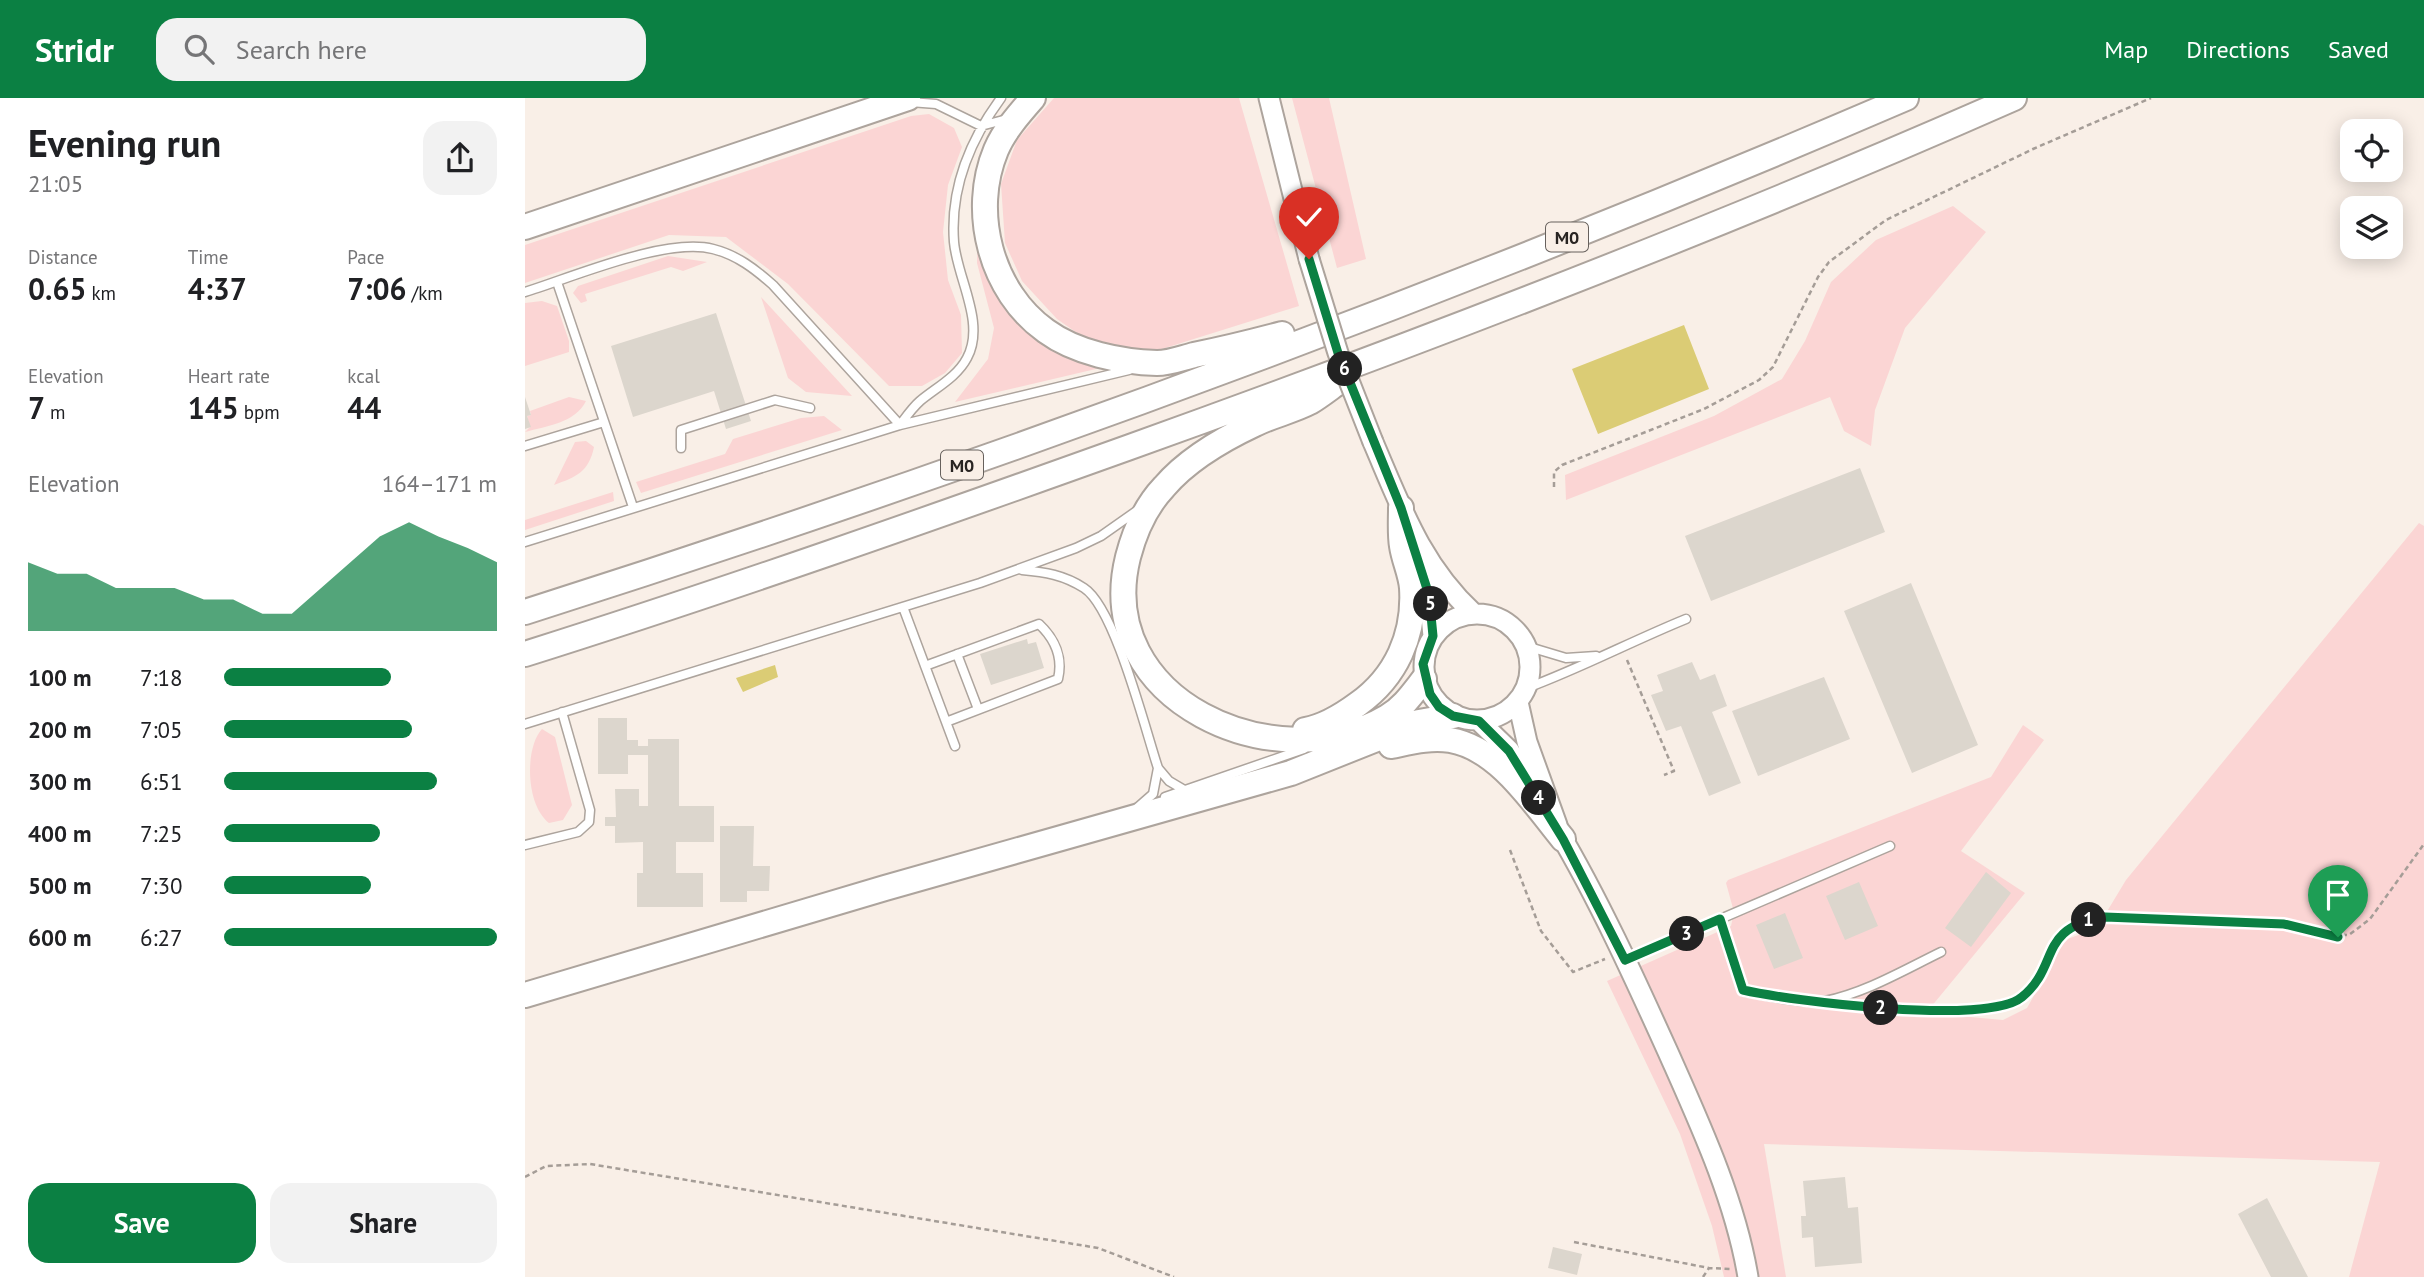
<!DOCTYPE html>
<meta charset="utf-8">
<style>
:root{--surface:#fff;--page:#f2f2f2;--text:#202124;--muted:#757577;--accent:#0b8043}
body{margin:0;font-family:"PT Sans",sans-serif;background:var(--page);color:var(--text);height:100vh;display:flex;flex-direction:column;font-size:26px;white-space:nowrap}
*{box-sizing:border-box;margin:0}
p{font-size:23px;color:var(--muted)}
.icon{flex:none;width:38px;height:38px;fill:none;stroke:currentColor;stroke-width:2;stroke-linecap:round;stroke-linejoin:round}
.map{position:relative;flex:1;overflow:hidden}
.panel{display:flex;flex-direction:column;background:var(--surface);width:525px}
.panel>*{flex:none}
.controls{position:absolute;left:1815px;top:21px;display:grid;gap:14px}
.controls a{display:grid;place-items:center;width:63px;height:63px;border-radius:14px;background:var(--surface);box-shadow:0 4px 18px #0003;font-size:35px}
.pin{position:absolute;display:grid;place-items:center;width:60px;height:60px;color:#fff;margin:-72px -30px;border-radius:50% 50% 50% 0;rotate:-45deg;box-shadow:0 0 7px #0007}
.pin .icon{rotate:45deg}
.km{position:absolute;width:35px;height:35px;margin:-18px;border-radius:50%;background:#222;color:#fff;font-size:19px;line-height:35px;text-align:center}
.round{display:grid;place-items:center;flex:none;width:74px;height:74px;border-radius:21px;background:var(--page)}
.overview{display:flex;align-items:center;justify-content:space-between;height:119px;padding:0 28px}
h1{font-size:38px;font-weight:700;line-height:52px}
.stats{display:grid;grid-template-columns:repeat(3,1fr);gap:10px;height:119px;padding:7px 28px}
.stats div{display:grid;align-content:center}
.stats b{font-size:30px;font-weight:700}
.stats small{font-size:19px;font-weight:400}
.stats p{font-size:19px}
.chart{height:196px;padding:14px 28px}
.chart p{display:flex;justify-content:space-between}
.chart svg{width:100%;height:126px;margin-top:7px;fill:var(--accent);opacity:.7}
.cta{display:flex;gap:14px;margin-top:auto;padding:14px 28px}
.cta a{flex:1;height:80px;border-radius:21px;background:var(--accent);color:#fff;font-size:28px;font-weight:700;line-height:80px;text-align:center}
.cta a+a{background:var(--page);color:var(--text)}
ul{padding:0 28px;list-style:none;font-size:23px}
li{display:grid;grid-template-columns:112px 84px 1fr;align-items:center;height:52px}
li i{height:18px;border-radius:9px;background:var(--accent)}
header{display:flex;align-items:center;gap:42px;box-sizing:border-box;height:98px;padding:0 35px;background:var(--accent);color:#fff}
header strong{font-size:33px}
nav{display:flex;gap:38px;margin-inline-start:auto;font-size:24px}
.search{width:490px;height:63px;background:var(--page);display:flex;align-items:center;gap:18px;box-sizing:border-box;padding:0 24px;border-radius:21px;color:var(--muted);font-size:26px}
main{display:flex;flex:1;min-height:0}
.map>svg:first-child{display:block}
.green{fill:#fbd5d4}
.water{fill:#dbcc75}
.building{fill:#dcd6cd}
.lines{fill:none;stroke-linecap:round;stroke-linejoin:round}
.service-casing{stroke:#ada49d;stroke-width:11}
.tertiary-casing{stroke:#ada49d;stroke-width:23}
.trunk-casing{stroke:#ada49d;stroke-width:28}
.path{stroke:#a59d97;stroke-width:2.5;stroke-dasharray:5 3.5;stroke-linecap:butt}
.service{stroke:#fff;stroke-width:8}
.tertiary{stroke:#fff;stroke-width:19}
.trunk{stroke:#fff;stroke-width:24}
.tertiary-bridge-casing{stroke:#ada49d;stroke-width:23;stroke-linecap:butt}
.tertiary-bridge{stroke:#fff;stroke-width:19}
.route-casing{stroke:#fff;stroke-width:14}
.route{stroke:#0b8043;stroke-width:9}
.labels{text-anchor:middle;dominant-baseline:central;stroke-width:5;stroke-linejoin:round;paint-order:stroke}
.shield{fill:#f9efe7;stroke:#67615d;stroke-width:2}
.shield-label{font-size:18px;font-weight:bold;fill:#282422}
</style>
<header>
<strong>Stridr</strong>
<div class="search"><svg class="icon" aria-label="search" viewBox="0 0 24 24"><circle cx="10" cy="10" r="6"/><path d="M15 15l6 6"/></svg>Search here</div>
<nav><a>Map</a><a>Directions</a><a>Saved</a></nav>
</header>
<main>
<section class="panel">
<div class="overview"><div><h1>Evening run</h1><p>21:05</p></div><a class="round"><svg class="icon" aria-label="share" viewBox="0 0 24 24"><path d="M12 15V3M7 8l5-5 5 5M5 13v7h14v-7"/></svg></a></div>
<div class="stats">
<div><p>Distance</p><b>0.65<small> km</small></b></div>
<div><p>Time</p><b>4:37</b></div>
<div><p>Pace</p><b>7:06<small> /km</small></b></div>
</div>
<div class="stats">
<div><p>Elevation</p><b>7<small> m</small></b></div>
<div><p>Heart rate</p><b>145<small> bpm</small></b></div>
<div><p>kcal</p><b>44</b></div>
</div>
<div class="chart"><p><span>Elevation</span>164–171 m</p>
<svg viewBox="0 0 160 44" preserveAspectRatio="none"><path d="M0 44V20L10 24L20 24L30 29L40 29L50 29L60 33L70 33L80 38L90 38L100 29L110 20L120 11L130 6L140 11L150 15L160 20V44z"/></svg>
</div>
<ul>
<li><b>100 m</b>7:18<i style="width:61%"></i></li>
<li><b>200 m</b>7:05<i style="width:69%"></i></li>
<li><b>300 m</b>6:51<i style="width:78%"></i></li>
<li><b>400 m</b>7:25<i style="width:57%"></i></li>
<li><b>500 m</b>7:30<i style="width:54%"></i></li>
<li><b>600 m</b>6:27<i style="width:100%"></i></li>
</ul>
<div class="cta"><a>Save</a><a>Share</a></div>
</section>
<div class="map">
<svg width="1899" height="1179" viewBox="0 0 1899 1179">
<rect width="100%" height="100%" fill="#f9efe7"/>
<!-- green -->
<path class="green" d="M529 0H714L774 208 621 256 565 244 532 221 497 183 480 145 476 86 492 42Z
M767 0H804L841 161 812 170Z
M404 16 429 30 437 49 423 87 418 134 423 182 436 217 437 255 420 275 397 288H364L263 186 201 139 144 137 0 185V147L386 18Z
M1428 108 1461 134 1380 230 1350 312 1346 348 1319 333 1305 299 1041 402 1040 377 1189 318 1257 281 1280 243 1306 184 1351 142Z
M453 131 536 255 575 270 430 304 463 261 469 230 452 165Z
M143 158 182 164 158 173 146 169 60 196 62 203 56 205 48 195 53 188Z
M236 199 327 298 281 294 263 280Z
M17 203 32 208 44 243V254L0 268V205Z
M44 299 61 303C50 325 22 328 0 334L5 329 2 318 6 317 5 313Z
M299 318 317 332 116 395 111 384 200 356 208 341 276 320Z
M61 343 69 349C64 374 51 379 29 387L50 344Z
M88 394 89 403 0 432V422Z
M1894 425 1899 428V1179H1824L1855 1064 1239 1046 1261 1179H1199L1187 1128 1155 1036 1082 883 1206 828 1209 814 1201 785 1203 782 1466 679 1498 627 1519 642 1436 753 1500 795 1401 915 1478 922 1502 910 1540 842 1572 830 1601 782Z
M17 631 30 639 47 707 38 722 24 725C0 706 0 649 17 631Z"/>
<!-- water -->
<path class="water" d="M1159 227 1184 291 1073 336 1047 271Z
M250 567 253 579 218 594 211 580Z"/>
<!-- building -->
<path class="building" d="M191 215 226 323 201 331 189 293 108 319 86 248Z
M0 299 6 317 2 318 6 329 0 331Z
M1335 370 1360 434 1186 503 1160 438Z
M1386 485 1453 647 1387 675 1319 513Z
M502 541 503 546 511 544 519 570 466 587 455 556Z
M1167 564 1175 582 1190 576 1202 608 1187 614 1216 685 1184 698 1156 628 1141 633 1126 597 1138 593 1132 577Z
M1299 579 1325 641 1233 678 1207 613Z
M73 620H102V642H113V648H123V641H154V708H189V744H151V775H178V809H112V775H118V744L90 745V728H80V719H91L90 691H114V708H123V657H103V676H73Z
M195 728H229L228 768H245L244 793H222V804H195Z
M1461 774 1486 795 1446 849 1420 830Z
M1334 784 1353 828 1320 842 1301 798Z
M1260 815 1278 860 1249 871 1231 827Z
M1320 1079 1323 1110 1333 1109 1337 1165 1290 1169 1288 1139 1277 1140 1276 1118H1281L1278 1083Z
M1742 1100 1783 1179H1746L1713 1116Z
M1028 1149 1057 1156 1052 1177 1023 1170Z"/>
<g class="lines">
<defs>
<path id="service" d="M385 4 411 6 456 28 482 21
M32 184 108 409
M0 194C48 179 141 139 188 151 212 157 230 171 248 187L375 327
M375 327C381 319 387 310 395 303 412 289 432 279 442 260 461 225 432 180 429 144 425 91 445 42 476 0
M0 348 79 324
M156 350V332L250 302 285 310
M0 444 375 327 604 272
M497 472C520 474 539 477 559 490 590 510 620 631 633 670L644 683 666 696
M378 509 430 648
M1001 548 1041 560 1071 558
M432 556 453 611
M400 568 514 526C530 541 538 560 533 581L421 624
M1002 590C1056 570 1107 543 1161 521
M0 626 455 485 551 450 576 438 613 412
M640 699 779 651
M612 710 628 696 633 670
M0 747 53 734 64 724 65 712 37 614
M1195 821 1218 893C1239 897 1280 907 1300 903 1340 895 1379 872 1416 854
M1100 862 1365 748"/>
<path id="tertiary" d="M744 0 784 161
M848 344C876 409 896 467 949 516
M891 458 904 497 908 538
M899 569a53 53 0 1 1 106 0a53 53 0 1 1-106 0Z
M993 604 1002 644 1032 727
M954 623 984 652 1009 693
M1032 731C1074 802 1109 879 1143 954 1175 1026 1210 1101 1223 1179"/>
<path id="trunk" d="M508 0C494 16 479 33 471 52 445 114 466 194 521 233 551 255 596 264 632 265 644 265 657 260 669 257 698 251 727 244 757 236
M0 129 383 0
M815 283C805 290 795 298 785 304 768 313 748 317 730 326 698 341 662 362 639 389 620 409 610 432 603 459 567 603 751 684 862 619 878 610 888 595 899 581
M0 514C468 365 930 194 1381 0
M0 556C203 492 404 421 605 349 903 242 1199 128 1489 0
M780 632C799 629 818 617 833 606 871 579 890 537 887 490 886 476 879 462 877 448 875 436 876 422 876 410
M866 648C886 644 905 639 925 642 974 650 1009 706 1038 741
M0 897 360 790 766 675 894 624 928 618"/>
</defs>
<!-- service casing -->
<use href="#service" class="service-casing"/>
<!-- tertiary casing -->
<use href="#tertiary" class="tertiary-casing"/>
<!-- trunk casing -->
<use href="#trunk" class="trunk-casing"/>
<!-- path -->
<path class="path" d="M1029 389V374L1037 367 1179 311 1234 282 1248 269 1293 179 1304 164 1361 122 1508 51 1626 0
M1102 562 1149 673 1139 677
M985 752 1016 833 1048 874 1080 861
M1333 908C1367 911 1472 919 1497 900 1537 868 1511 830 1580 819L1759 826 1798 836 1824 837 1845 821 1899 746
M0 1079 21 1068 65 1066 573 1150 649 1179
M1049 1144 1184 1170 1205 1171
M1178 1179 1184 1170"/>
<!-- service -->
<use href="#service" class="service"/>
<!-- tertiary -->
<use href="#tertiary" class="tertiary"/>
<!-- trunk -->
<use href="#trunk" class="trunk"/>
<defs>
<path id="tertiary-bridge" d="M784 161 813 255 848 344"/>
</defs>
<!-- tertiary-bridge casing -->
<use href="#tertiary-bridge" class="tertiary-bridge-casing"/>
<!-- tertiary-bridge -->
<use href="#tertiary-bridge" class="tertiary-bridge"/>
</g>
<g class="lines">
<defs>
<path id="route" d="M784 161 813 255 876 410 904 497 908 538 898 566 905 596 914 609 928 618 954 623 984 653 1038 741 1100 862 1195 821 1218 892C1266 903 1463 928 1497 899 1536 867 1511 830 1580 819L1759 826 1813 839"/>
</defs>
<!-- route casing -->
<use href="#route" class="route-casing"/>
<!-- route -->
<use href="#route" class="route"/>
</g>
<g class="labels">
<!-- shield labels -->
<g class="shield">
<rect x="1021" y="124.5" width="42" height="29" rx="5"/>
<rect x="416" y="352.5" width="42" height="29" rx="5"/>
</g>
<g class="shield-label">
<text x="1042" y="139">M0</text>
<text x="437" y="367">M0</text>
</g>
</g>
</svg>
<div class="controls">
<a><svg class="icon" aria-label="locate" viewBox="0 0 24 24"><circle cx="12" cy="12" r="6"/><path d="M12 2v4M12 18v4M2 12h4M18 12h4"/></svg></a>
<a><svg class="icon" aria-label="layers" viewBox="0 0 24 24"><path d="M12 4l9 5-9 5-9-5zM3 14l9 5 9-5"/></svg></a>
</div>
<div class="pin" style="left:1813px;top:839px;background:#1e9e55"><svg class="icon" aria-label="arrive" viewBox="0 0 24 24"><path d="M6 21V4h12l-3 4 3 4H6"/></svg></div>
<div class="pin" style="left:784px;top:161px;background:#d93025"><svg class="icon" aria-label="check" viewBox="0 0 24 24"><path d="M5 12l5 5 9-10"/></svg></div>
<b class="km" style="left:1564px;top:822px">1</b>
<b class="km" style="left:1356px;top:910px">2</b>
<b class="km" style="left:1162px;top:836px">3</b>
<b class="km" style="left:1014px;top:700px">4</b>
<b class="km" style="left:906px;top:506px">5</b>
<b class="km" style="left:820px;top:271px">6</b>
</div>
</main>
